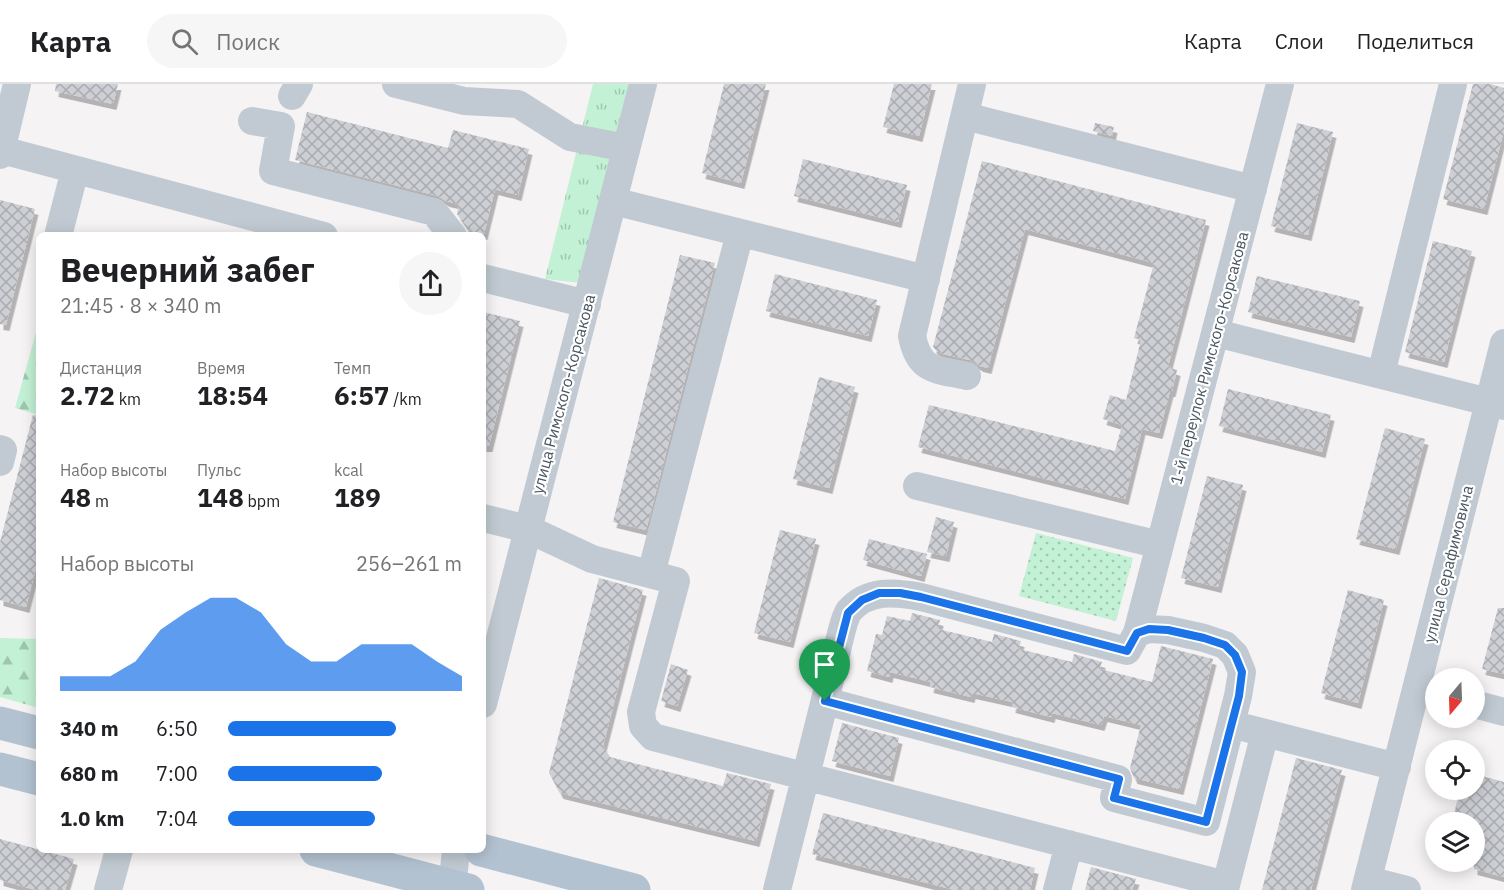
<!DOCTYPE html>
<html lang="ru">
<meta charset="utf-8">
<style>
:root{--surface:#fff;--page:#f6f6f6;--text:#202124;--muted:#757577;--line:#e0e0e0;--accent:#1a73e8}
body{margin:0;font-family:"IBM Plex Sans",sans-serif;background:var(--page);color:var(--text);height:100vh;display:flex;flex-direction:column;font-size:22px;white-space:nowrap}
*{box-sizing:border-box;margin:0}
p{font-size:20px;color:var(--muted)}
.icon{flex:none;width:33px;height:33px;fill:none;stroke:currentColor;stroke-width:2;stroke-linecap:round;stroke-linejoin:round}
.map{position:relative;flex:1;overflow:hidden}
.panel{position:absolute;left:36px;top:148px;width:450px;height:621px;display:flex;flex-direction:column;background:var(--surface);border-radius:9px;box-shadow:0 3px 15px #0003}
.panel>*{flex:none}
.needle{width:39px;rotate:199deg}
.fabs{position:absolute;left:1425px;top:584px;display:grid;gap:12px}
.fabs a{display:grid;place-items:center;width:60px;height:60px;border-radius:50%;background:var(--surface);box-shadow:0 3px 15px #0003;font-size:30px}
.pin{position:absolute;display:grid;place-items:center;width:51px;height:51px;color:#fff;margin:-62px -26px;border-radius:50% 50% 50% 0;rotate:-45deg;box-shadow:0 0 6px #0007}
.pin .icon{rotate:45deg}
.round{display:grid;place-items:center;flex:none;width:63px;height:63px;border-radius:32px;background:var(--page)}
.summary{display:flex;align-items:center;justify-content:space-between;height:102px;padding:0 24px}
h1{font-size:33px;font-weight:700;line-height:45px}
.metrics{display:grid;grid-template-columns:repeat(3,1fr);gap:9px;height:102px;padding:6px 24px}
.metrics div{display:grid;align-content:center}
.metrics b{font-size:26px;font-weight:700}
.metrics small{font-size:16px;font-weight:400}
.metrics p{font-size:16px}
.chart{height:168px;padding:12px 24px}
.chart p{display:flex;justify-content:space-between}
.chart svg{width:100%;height:108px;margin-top:6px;fill:var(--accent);opacity:.7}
ul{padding:0 24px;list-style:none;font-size:20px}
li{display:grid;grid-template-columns:96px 72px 1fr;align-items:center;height:45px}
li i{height:15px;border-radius:8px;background:var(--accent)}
header{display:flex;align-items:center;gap:36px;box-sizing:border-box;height:84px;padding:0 30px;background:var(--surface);border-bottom:2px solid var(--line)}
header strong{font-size:28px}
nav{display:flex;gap:33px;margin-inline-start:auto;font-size:21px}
.search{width:420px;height:54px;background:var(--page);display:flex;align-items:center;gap:15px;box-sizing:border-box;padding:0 21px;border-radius:33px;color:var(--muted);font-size:22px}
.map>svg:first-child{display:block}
.grass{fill:url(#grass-tufts)}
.forest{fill:url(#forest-firs)}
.park{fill:url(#park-dots)}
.building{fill:url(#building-cross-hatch);filter:url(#shadow)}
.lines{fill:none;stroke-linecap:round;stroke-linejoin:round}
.minor{stroke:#c1cad2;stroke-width:28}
.major{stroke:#b3c2d1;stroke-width:33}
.route-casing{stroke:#fff;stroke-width:12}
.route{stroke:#1a73e8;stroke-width:8}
.labels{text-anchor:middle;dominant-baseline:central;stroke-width:4.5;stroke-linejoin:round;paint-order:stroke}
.street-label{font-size:16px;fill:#4a5661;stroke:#fff}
</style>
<header>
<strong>Карта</strong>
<div class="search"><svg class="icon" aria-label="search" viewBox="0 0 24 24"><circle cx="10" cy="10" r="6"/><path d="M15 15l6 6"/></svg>Поиск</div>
<nav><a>Карта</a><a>Слои</a><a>Поделиться</a></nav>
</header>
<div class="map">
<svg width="1504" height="806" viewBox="0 0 1504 806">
<defs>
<pattern id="grass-tufts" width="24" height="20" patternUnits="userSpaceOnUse" patternTransform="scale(1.5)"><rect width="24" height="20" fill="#c3f1d5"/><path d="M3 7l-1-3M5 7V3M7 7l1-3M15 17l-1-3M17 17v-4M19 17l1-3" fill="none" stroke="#a0c6b0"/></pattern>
<pattern id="forest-firs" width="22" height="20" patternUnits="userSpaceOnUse" patternTransform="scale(1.5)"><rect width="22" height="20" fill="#c3f1d5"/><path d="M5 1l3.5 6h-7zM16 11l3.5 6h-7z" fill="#a0c6b0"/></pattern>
<pattern id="park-dots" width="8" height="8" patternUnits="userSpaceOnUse" patternTransform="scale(1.5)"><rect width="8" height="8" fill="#c3f1d5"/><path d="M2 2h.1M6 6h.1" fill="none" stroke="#a0c6b0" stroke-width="1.8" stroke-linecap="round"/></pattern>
<pattern id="building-cross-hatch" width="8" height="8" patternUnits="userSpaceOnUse" patternTransform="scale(1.5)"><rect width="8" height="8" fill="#cdcfd5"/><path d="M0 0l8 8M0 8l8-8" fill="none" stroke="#a8abb0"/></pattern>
<filter id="shadow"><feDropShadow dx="3.5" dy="6" stdDeviation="0" flood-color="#0004"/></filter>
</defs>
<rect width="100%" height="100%" fill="#f5f3f3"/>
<!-- grass -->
<path class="grass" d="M593 0H630L581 199 545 195Z"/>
<!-- forest -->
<path class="forest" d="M38 241H39V331L15 324Z
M0 554 39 555V624L0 613Z"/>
<!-- park -->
<path class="park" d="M1036 449 1133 474 1116 537 1019 512Z"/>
<!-- building -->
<path class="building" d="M56 0H118L113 20 55 7Z
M724 0H766L741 99 702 89Z
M894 0H932L919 52 883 43Z
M1473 0H1490L1504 4V46L1484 125 1443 115Z
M307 28 448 64 453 46 529 65 518 111 495 105 484 150 468 146 457 130 459 120 446 117 438 112 295 76Z
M1095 39 1114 43 1112 52 1093 47Z
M1297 39 1333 48 1308 151 1271 142Z
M803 75 907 101 898 138 794 112Z
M982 77 1206 136 1168 283 1177 286 1172 307H1170L1159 349 1142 345 1125 415 918 363 929 321 1115 367 1122 341 1103 335 1110 311 1126 316 1141 256 1134 254 1154 179 1025 145 988 284 980 282 970 276 943 270 936 266 933 263Z
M0 116 35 125 6 241 0 240Z
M1433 157 1472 167 1444 278 1405 268Z
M680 171 715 179 646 446 613 438Z
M775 190 877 216 868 252 766 227Z
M1257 192 1360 217 1351 253 1248 228Z
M483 228 520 237 489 362H483Z
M819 293 855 303 829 404 793 395Z
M1228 305 1331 331 1322 368 1219 342Z
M33 331 39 332V472L26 523 0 516V458Z
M1385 344 1425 355 1396 465 1356 455Z
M1207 392 1243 401 1218 503 1181 494Z
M936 433 954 438 946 472 927 468Z
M780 446 816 455 790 558 754 549Z
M869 455 927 470 921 492 863 476Z
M599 494 643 506 603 662 610 673 723 702 727 689 771 700 756 757 560 709 549 689Z
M1348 506 1384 516 1358 619 1321 609Z
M1498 524H1504V590L1482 585Z
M912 529 940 536 938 545 992 558 994 550 1021 557 1019 565 1072 578 1074 570 1102 578 1100 585 1152 598 1161 562 1213 575 1180 705 1134 694 1130 684 1141 641 1104 632 1101 641 1052 629 1051 633 1012 623 1013 618 972 609 971 613 930 603 931 598 890 588 889 593 867 587 876 550 882 551 887 532 910 537Z
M671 580 688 586 677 622 661 617Z
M842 639 899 654 890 692 832 677Z
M1296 674 1342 686 1311 806H1262Z
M1474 690 1504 698V793L1474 785V738H1452L1460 705H1474Z
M823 729 1035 784 1030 806H955L812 770Z
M0 755 74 775 65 806H36L0 796Z
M1091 783 1136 795 1132 806H1085Z"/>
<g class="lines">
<!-- minor -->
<path class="minor" d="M396 0 464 17 518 20 570 53 626 64
M292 12 299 0
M965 32 1253 105
M252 37 281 42 273 87 434 128 453 152
M2 66 324 152
M0 71 17 0
M613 117 926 195
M58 152 75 86
M483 194 587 220
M1216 249 1504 322
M1381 290 1453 0
M967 292C936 285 919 288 912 252L972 0
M0 365 3 366 0 378
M917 402 1160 461
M483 434 528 445 592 475 676 497 641 628 643 642 653 653 1226 801 1265 649
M651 490 740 149
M1137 549 1280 0
M483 620 643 0
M1474 620 1504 628
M1246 644 1397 683
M1368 796 1407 806
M108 806 119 766
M452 806 456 766
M777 806C795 732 814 658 833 584 836 572 843 535 849 527 868 505 895 508 921 513L1127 567 1137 549 1149 545 1168 546 1204 554 1225 561 1235 571 1242 588 1238 612 1206 738 1114 714 1118 695 825 617
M1057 806 1069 760
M1365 806 1504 259"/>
<!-- major -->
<path class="major" d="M0 639 39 649
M0 685 39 695
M316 766 468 806
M481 766 634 806"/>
</g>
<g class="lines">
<defs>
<path id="route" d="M879 509H900L921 513 1127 567 1137 549 1149 545 1168 546 1204 554 1225 561 1235 571 1242 588 1239 612 1206 738 1114 714 1119 695 825 617 848 529 862 516Z"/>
</defs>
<!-- route casing -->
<use href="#route" class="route-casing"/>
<!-- route -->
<use href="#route" class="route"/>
</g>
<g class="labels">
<!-- street labels -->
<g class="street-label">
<text transform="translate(1209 274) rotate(-75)">1-й переулок Римского-Корсакова</text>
<text transform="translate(563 310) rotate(-75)">улица Римского-Корсакова</text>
<text transform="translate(1448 480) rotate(-76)">улица Серафимовича</text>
</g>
</g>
</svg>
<div class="fabs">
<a><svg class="needle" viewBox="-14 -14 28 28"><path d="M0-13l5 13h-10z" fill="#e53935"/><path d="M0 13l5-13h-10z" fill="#757577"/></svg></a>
<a><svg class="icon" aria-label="locate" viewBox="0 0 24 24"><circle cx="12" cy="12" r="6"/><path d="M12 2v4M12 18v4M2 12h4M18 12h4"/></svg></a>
<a><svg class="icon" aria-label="layers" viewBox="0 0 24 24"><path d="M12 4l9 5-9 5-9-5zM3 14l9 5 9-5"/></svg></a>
</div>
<div class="pin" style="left:825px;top:617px;background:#1e9e55"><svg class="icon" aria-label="arrive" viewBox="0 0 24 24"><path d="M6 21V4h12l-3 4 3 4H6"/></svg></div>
<section class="panel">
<div class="summary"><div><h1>Вечерний забег</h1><p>21:45 · 8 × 340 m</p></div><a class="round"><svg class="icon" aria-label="share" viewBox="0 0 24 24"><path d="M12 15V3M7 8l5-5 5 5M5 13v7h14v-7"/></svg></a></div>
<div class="metrics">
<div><p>Дистанция</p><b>2.72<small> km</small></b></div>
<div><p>Время</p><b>18:54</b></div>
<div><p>Темп</p><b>6:57<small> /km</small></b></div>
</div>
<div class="metrics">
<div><p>Набор высоты</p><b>48<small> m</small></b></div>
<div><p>Пульс</p><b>148<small> bpm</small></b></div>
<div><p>kcal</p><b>189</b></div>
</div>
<div class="chart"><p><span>Набор высоты</span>256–261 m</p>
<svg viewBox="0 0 160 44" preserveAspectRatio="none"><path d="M0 44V38L10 38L20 38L30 32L40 19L50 12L60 6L70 6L80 12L90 25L100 32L110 32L120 25L130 25L140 25L150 32L160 38V44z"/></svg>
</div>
<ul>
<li><b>340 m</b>6:50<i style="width:72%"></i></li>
<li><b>680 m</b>7:00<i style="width:66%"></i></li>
<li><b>1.0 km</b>7:04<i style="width:63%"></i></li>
</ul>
</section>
</div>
